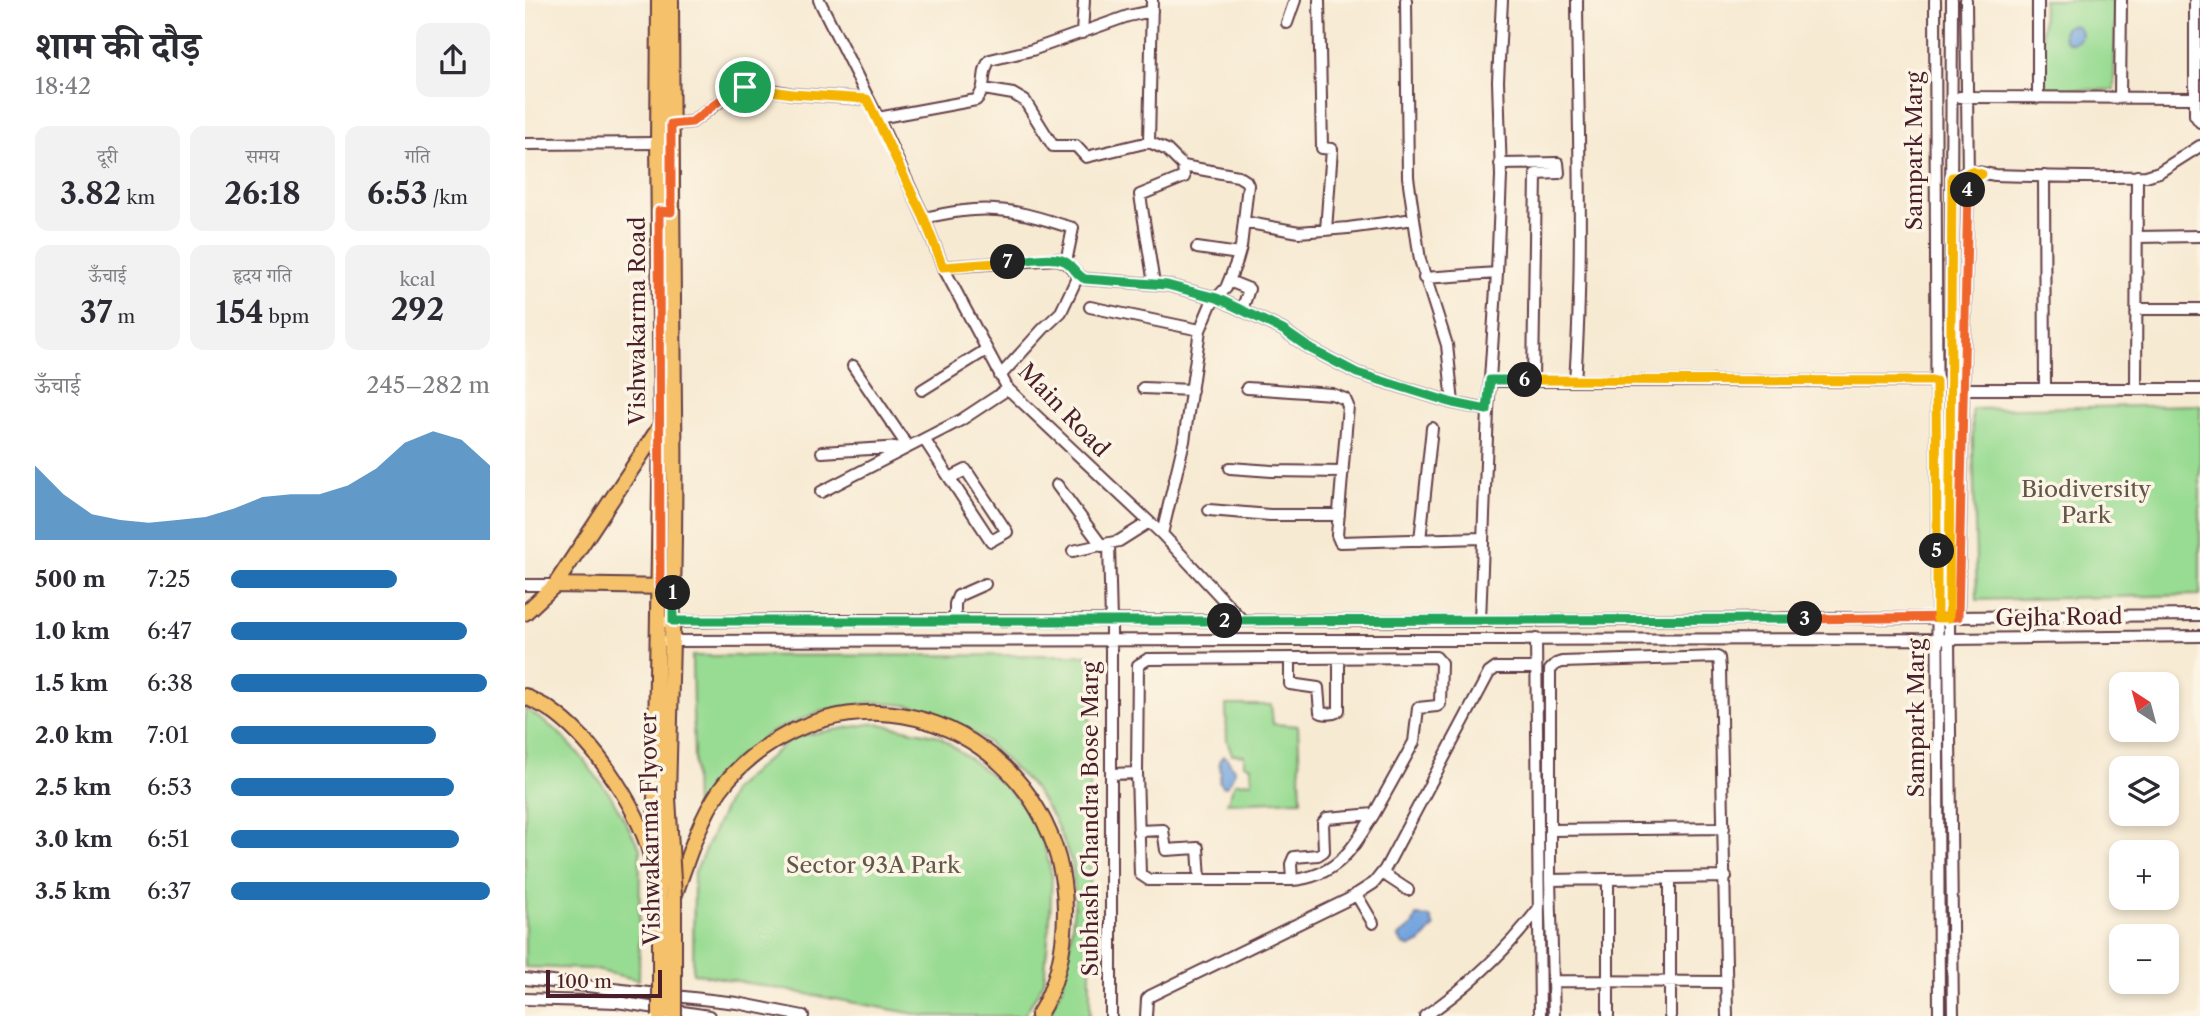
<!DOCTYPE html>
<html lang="hi">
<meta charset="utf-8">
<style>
:root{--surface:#fff;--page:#f2f2f3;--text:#2b2b33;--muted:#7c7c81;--accent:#1f6fb2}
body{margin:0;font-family:"Libre Caslon Text","Noto Serif Devanagari",serif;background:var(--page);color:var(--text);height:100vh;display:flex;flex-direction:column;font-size:26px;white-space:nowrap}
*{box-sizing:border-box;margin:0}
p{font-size:23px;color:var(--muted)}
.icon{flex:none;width:38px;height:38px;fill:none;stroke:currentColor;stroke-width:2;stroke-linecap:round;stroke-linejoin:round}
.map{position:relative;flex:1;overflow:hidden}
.side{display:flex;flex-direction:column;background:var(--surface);width:525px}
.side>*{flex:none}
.needle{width:46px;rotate:324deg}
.controls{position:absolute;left:1584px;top:672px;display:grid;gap:14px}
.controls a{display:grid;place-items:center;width:70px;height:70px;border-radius:14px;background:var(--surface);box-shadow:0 4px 10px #0003;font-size:35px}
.scale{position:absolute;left:21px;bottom:18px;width:116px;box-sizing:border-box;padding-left:7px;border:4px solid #4a1f2b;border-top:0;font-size:19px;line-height:24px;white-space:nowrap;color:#4a1f2b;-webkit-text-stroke:5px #fcf5e5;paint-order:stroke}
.pin{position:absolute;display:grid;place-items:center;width:60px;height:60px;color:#fff;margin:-30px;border:4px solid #fff;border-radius:50%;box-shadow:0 2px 7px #0007}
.km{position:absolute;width:35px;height:35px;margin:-18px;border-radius:50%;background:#222;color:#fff;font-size:19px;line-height:35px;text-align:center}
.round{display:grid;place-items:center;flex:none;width:74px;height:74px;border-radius:14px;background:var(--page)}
.head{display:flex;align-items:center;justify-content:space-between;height:119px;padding:0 35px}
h1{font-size:38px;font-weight:700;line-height:52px}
.figures{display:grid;grid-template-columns:repeat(3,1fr);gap:10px;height:119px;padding:7px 35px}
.figures div{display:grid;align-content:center;border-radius:14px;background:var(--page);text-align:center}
.figures b{font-size:30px;font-weight:700}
.figures small{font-size:19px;font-weight:400}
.figures p{font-size:19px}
.chart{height:196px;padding:14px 35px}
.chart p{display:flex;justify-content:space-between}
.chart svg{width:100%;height:126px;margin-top:7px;fill:var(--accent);opacity:.7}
ul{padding:0 35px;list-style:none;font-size:23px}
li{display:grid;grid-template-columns:112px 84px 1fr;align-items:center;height:52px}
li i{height:18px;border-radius:9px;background:var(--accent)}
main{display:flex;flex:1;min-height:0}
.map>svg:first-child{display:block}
.green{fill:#98db92;stroke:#717d5e;stroke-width:2}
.water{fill:#73a5de;stroke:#5e6284;stroke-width:2}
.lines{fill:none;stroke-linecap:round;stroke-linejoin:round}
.minor-casing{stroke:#643d44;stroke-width:14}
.major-casing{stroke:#643d44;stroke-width:18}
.minor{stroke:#fff;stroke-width:10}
.major{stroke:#f5c16b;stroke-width:14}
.major-bridge-casing{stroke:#643d44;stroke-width:18;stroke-linecap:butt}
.major-bridge{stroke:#f5c16b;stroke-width:14}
.split-1-casing{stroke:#fff;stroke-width:14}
.split-2-casing{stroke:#fff;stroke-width:14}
.split-3-casing{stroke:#fff;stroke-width:14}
.split-4-casing{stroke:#fff;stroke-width:14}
.split-5-casing{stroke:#fff;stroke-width:14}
.split-6-casing{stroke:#fff;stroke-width:14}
.split-7-casing{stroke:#fff;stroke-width:14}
.split-8-casing{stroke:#fff;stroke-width:14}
.split-1{stroke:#f0652b;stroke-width:9}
.split-2{stroke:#22a559;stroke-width:9}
.split-3{stroke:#22a559;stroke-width:9}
.split-4{stroke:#f0652b;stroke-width:9}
.split-5{stroke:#f5b400;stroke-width:9}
.split-6{stroke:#f5b400;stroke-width:9}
.split-7{stroke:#22a559;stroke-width:9}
.split-8{stroke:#f5b400;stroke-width:9}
.labels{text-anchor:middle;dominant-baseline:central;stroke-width:7;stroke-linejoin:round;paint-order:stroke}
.street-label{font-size:23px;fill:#4a1f2b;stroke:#fcf5e5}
.park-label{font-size:23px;fill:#61574a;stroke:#fcf5e5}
</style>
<main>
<section class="side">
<div class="head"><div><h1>शाम की दौड़</h1><p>18:42</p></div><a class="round"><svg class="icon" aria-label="share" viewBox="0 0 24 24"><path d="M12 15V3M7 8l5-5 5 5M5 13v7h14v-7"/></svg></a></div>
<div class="figures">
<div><p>दूरी</p><b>3.82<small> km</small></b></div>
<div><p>समय</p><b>26:18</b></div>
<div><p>गति</p><b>6:53<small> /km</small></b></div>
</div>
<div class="figures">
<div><p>ऊँचाई</p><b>37<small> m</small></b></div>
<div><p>हृदय गति</p><b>154<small> bpm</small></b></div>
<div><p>kcal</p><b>292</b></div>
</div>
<div class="chart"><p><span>ऊँचाई</span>245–282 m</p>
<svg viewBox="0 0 160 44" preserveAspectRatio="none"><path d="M0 44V18L10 28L20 35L30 37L40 38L50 37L60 36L70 33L80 29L90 28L100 28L110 25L120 19L130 10L140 6L150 9L160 18V44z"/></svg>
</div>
<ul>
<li><b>500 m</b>7:25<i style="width:64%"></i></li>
<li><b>1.0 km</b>6:47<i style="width:91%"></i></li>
<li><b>1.5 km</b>6:38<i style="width:99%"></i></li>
<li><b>2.0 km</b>7:01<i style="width:79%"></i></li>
<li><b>2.5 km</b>6:53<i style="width:86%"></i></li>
<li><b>3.0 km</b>6:51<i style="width:88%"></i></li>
<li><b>3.5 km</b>6:37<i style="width:100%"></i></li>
</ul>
</section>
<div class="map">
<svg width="1675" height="1016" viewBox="0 0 1675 1016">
<rect width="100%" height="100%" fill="#fcf5e5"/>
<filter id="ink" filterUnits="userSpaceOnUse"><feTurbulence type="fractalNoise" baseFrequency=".0143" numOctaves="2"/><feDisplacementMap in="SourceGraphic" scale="14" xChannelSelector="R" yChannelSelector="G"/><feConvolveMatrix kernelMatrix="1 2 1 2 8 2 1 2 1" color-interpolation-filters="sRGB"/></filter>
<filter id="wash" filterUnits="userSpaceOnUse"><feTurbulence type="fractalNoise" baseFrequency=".00686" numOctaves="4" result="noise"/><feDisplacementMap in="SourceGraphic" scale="28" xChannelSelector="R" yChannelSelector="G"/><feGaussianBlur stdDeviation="1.57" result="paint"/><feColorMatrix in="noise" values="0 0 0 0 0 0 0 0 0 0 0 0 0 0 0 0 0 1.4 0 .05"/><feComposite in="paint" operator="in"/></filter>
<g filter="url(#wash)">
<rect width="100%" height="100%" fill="#f7ead3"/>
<!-- green -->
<path class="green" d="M1518 0H1591L1589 90 1516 89Z
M1675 405V595L1452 600 1447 409Z
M565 655V1016H522L537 987 545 942 550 898 547 863 529 819 508 787 461 741 438 727 389 706 350 702 296 711 244 733 205 763 170 814 167 656Z
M701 705H746L748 724 773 726 776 800 702 803 710 783 727 782 726 767 719 764V755L707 754 702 740Z
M0 708 32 731 54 754 86 796 115 848 114 980 66 969 0 967Z
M350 723 414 736 478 784 513 822 527 876 525 917 519 982 499 1016H401L168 973 169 874 208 789 268 737Z"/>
<!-- water -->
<path class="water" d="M1538 34a9 9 0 1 1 18 0a9 9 0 1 1-18 0Z
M698 756 702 758 710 771 703 785 699 787 694 781 696 773 694 761Z
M891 916 905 917 909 927 896 942 886 947 878 944 873 937 887 926Z"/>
</g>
<g filter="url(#ink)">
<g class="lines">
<defs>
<path id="minor" d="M294 0 353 118 399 218 418 267 483 389 637 534 718 621
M794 0 797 148 807 149 801 230
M881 0 883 177 895 260 922 345 928 403
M1410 0 1414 1016
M1427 0 1424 639 1428 1016
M1513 0V98
M1670 0V115L1675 122
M762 23 770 0
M557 33 559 0
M459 89 488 94 500 101 528 146H551L561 157 624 142 642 150 658 166 713 176 721 181 723 185 716 247 712 261 701 288 686 304 675 330 659 441 637 534
M1435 97 1670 98
M1595 98 1596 0
M353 118 451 100C463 89 455 72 465 60L507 50 603 16 627 11
M146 124 167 122 214 87H229L267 94 342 99
M624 142 627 0
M0 144 133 143
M975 164 1033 163 1034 173 1011 174 1008 380
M1439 173C1447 169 1460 174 1470 175 1520 176 1571 179 1621 176L1634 172 1675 146
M1519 176 1520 388
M399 218C422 213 447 208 471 210 497 211 523 221 548 228L541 262
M719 222 774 232 823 228 889 219
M1612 237 1675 236
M672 248 714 254
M418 267 531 259C546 261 548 274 560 279L642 285 692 298 758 330 784 348 832 373 928 403 963 410
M899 278 972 273
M704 281 724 289 717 310
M629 284 615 195 659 177 658 166
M565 307 675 330
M1611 309H1675
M328 366 383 447
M475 376 518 329 536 312 553 276
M965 381H1411
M1050 381C1059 254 1053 127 1052 0
M618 388 667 390
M722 388 807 394 820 399 823 406 812 535 815 542 957 538
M1433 389H1675
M1611 389 1612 176
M397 390 461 350
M399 439 466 541 482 532 441 470 425 478
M297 452 377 447
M705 468 747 471 818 472
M532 485 577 546
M296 492 436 420 483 389
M684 510 745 515H814
M895 540 907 428
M584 545 586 622V1016
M548 551 594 541 624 522
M0 585H30
M1433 617 1443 180 1441 0
M430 621V604L433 596 460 584
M955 621 963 410 972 273 976 176 973 81 977 0
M133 622 294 620 955 621 1675 615
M1011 639 1015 1016
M141 641 1424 639 1675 636
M911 657 916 663 915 704 912 706 893 708 889 742 849 814 802 818 798 823 799 851 793 855 769 857 766 864 767 880H624L615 874 612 773 613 665 623 659Z
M765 659V684L793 688 795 712C799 715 811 714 814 710V660
M586 774 612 773
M1026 830 1199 828
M613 831 638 830 641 850 673 848 675 880
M857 873 883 890
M1145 879V1016
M767 880C813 876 827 849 849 814
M1025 880 1201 877
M831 894 848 923
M0 979 212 1003 278 1016
M1027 981 1201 982
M0 999 92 1002 184 1016
M621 1016 622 999 625 996 824 899 849 883 860 869 964 673 971 668H1011
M900 1016C944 986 982 950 1014 908
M1029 1016 1025 880V670L1031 664 1037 662 1192 657 1194 658 1195 669 1202 1016
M1083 1016V880"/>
<path id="major" d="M30 585 144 587
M0 613 30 585 136 425
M0 696C8 701 16 704 24 709 70 740 119 815 129 869
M143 798C146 668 151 537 149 407 148 271 146 136 146 0
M130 800 136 424 133 143 134 0
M149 897C162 861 173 822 195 790 210 769 232 751 255 738 385 664 539 763 540 910 540 947 533 984 513 1016"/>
</defs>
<!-- minor casing -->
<use href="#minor" class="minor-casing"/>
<!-- major casing -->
<use href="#major" class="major-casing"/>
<!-- minor -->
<use href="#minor" class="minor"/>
<!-- major -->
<use href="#major" class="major"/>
<defs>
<path id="major-bridge" d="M143 798 149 897V1016
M130 800 135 900V1016"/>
</defs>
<!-- major-bridge casing -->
<use href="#major-bridge" class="major-bridge-casing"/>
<!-- major-bridge -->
<use href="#major-bridge" class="major-bridge"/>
</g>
</g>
<g class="lines" filter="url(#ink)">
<defs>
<path id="split-1" d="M148 593V587L135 586 134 211 146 212V124L167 122 207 91 220 87"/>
<path id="split-2" d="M148 593V621H700"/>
<path id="split-3" d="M700 621 1280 619"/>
<path id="split-4" d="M1280 619 1433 617 1443 190"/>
<path id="split-5" d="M1412 551V618H1424L1427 177H1434L1446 171 1457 174 1443 180V190"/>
<path id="split-6" d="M1000 380 1411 381 1412 551"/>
<path id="split-7" d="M483 262C497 261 527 255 539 261 548 265 551 275 560 279L642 285 692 298 758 330 784 348 832 373 928 403 962 410 965 380H1000"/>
<path id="split-8" d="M220 87 267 94 342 99 399 218 418 267 483 262"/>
</defs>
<!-- split-1 casing -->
<use href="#split-1" class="split-1-casing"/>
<!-- split-2 casing -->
<use href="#split-2" class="split-2-casing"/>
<!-- split-3 casing -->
<use href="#split-3" class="split-3-casing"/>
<!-- split-4 casing -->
<use href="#split-4" class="split-4-casing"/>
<!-- split-5 casing -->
<use href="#split-5" class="split-5-casing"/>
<!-- split-6 casing -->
<use href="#split-6" class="split-6-casing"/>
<!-- split-7 casing -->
<use href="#split-7" class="split-7-casing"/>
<!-- split-8 casing -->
<use href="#split-8" class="split-8-casing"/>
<!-- split-1 -->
<use href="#split-1" class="split-1"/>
<!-- split-2 -->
<use href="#split-2" class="split-2"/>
<!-- split-3 -->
<use href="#split-3" class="split-3"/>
<!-- split-4 -->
<use href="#split-4" class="split-4"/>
<!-- split-5 -->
<use href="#split-5" class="split-5"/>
<!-- split-6 -->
<use href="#split-6" class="split-6"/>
<!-- split-7 -->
<use href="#split-7" class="split-7"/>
<!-- split-8 -->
<use href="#split-8" class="split-8"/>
</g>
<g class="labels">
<!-- street labels -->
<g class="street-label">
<text transform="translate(1389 151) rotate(-90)">Sampark Marg</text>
<text transform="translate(112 321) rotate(-90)">Vishwakarma Road</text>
<text transform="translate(539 410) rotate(46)">Main Road</text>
<text transform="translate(1534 617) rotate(-1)">Gejha Road</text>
<text transform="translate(1391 718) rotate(-90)">Sampark Marg</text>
<text transform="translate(565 819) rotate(-90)">Subhash Chandra Bose Marg</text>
<text transform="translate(125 829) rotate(-91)">Vishwakarma Flyover</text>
</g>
<!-- park labels -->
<g class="park-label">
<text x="1561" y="489">Biodiversity<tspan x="1561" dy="26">Park</tspan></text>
<text x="348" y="865">Sector 93A Park</text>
</g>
</g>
</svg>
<div class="controls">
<a><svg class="needle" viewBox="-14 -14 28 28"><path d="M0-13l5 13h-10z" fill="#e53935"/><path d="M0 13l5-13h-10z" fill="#7c7c81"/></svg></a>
<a><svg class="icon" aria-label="layers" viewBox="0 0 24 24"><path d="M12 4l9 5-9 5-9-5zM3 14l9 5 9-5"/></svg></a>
<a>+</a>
<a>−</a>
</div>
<div class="scale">100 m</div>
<div class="pin" style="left:220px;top:87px;background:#1e9e55"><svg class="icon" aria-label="arrive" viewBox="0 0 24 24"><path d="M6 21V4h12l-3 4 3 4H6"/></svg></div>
<b class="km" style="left:148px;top:593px">1</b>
<b class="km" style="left:700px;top:621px">2</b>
<b class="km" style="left:1280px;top:619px">3</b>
<b class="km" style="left:1443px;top:190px">4</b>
<b class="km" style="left:1412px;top:551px">5</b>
<b class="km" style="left:1000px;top:380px">6</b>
<b class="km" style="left:483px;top:262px">7</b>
</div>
</main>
